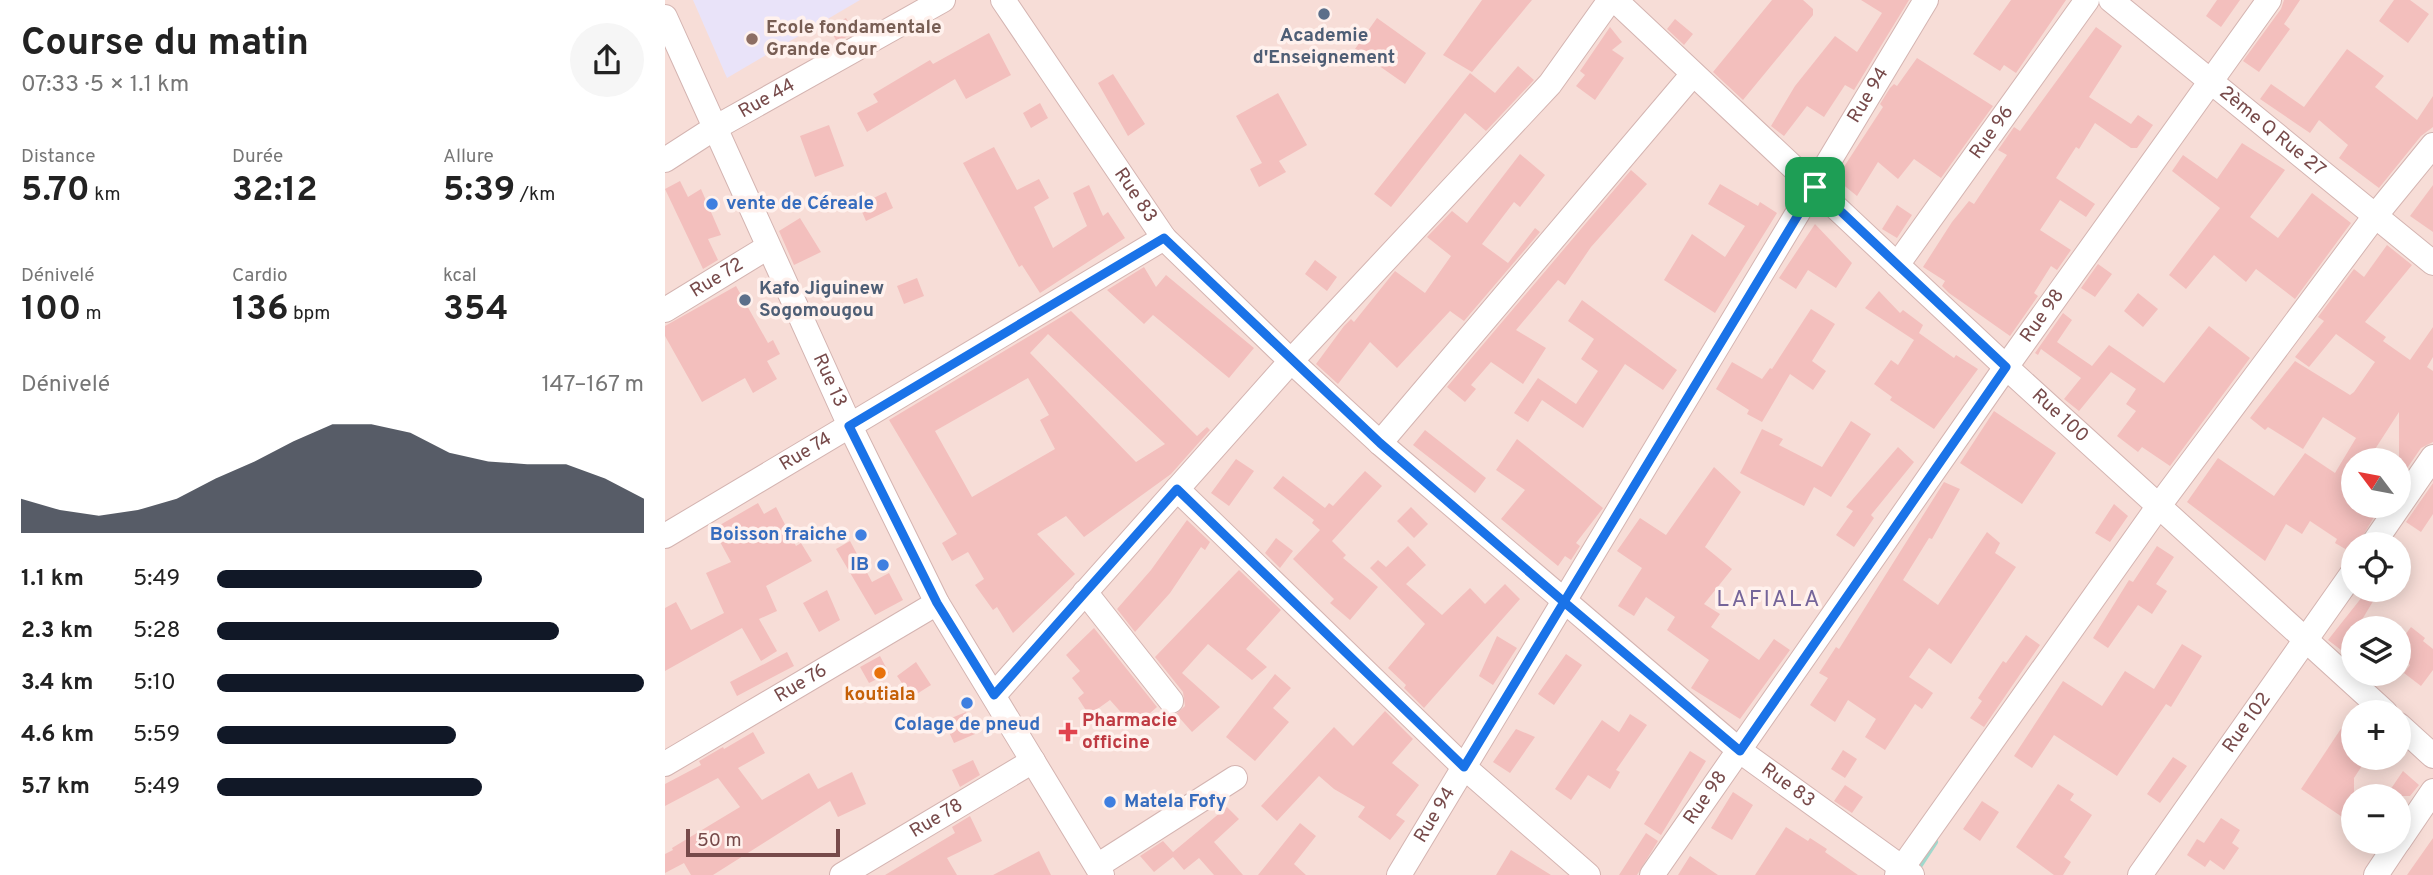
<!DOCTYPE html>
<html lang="fr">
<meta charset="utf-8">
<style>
:root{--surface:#fff;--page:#f6f6f6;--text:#222;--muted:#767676;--accent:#111827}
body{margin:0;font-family:Overpass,sans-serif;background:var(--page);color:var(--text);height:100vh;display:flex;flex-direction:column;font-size:26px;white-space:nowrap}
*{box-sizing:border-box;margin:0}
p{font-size:23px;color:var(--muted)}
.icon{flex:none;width:38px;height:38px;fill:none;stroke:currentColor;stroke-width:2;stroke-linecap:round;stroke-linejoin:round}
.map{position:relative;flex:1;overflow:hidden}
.details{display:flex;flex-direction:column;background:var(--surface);width:665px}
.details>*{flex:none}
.needle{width:46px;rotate:302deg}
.controls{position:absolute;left:1676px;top:448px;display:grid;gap:14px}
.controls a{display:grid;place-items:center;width:70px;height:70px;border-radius:50%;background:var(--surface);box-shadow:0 4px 18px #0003;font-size:35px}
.scale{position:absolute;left:21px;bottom:18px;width:154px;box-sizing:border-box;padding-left:7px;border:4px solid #774a4a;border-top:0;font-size:19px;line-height:24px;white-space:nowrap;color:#774a4a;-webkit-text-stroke:5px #fff1ed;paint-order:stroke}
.pin{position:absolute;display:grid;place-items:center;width:60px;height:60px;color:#fff;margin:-30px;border-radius:14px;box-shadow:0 4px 10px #0006}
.round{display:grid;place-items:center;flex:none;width:74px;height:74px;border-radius:37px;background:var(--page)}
.summary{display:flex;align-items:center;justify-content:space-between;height:119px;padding:0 21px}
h1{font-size:38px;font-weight:700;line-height:52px}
.stats{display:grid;grid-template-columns:repeat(3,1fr);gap:10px;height:119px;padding:7px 21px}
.stats div{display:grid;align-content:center}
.stats b{font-size:35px;font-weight:700}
.stats small{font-size:19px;font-weight:400}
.stats p{font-size:19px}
.chart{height:196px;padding:14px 21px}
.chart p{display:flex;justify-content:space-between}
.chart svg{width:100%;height:126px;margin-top:7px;fill:var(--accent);opacity:.7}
ul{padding:0 21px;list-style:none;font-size:23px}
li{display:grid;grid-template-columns:112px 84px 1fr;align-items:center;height:52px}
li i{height:18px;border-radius:9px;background:var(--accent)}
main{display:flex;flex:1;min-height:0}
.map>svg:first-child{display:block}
.residential{fill:#f7ddd7;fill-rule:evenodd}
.education{fill:#e9e3f9}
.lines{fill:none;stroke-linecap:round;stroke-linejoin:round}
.stream{stroke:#a0d9cd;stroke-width:6}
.building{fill:#f3bfbd;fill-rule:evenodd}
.minor-casing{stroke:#d4b4b1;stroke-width:26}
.minor{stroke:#fff;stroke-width:24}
.route-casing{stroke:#fff;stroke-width:14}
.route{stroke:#1a73e8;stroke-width:9}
.service-dot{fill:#5c6f8a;stroke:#fff1ed;stroke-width:2.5}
.education-dot{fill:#8d6e63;stroke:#fff1ed;stroke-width:2.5}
.shop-dot{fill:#3f7fe0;stroke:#fff1ed;stroke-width:2.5}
.food-dot{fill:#e8710a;stroke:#fff1ed;stroke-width:2.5}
.health-dot{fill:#e0444e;stroke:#fff1ed;stroke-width:2.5}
.labels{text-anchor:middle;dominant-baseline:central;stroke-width:7;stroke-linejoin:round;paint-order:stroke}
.education-label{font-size:19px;font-weight:bold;fill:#785e54;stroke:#fff1ed;text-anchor:start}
.service-label{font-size:19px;font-weight:bold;fill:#4e5e75;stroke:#fff1ed}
.street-label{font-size:19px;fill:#774a4a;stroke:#fff1ed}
.shop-label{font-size:19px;font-weight:bold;fill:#366cbe;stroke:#fff1ed;text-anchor:start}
.food-label{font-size:19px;font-weight:bold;fill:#c56008;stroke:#fff1ed}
.health-label{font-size:19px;font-weight:bold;fill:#be3a42;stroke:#fff1ed;text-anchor:start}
.quarter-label{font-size:23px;letter-spacing:2px;fill:#75659a;stroke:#fff1ed}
</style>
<main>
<section class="details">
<div class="summary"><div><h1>Course du matin</h1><p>07:33 · 5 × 1.1 km</p></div><a class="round"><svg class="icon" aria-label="share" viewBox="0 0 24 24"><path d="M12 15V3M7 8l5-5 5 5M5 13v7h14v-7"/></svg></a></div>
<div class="stats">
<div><p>Distance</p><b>5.70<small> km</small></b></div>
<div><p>Durée</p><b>32:12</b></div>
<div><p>Allure</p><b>5:39<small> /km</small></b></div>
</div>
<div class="stats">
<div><p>Dénivelé</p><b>100<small> m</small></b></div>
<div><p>Cardio</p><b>136<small> bpm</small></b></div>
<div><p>kcal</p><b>354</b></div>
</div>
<div class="chart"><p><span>Dénivelé</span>147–167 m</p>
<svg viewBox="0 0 160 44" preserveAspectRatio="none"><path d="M0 44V32L10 36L20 38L30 36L40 32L50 25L60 19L70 12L80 6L90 6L100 9L110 16L120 19L130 20L140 20L150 25L160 32V44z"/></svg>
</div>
<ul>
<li><b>1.1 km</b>5:49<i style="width:62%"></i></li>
<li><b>2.3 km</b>5:28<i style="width:80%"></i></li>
<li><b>3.4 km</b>5:10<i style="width:100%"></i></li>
<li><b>4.6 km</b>5:59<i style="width:56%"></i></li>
<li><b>5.7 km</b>5:49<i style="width:62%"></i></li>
</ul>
</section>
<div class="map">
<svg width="1768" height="875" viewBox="0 0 1768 875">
<rect width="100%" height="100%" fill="#fdece6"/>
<!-- residential -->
<path class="residential" d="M0 0H1768V875H0ZM1689 460H1734V506H1689ZM1689 544H1734V590H1689ZM1689 628H1734V674H1689ZM1689 712H1734V758H1689ZM1689 796H1734V842H1689Z"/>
<!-- education -->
<path class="education" d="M28 0H195L62 78Z"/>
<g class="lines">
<!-- stream -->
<path class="stream" d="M1251 871 1270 842"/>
</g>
<!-- building -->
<path class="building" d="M817 0H867L807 72 778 55Z
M1107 0H1138L1148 9V15L1078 100 1048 72Z
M1196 0H1244L1189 90 1180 85 1159 117 1142 106 1119 136 1106 126 1130 86 1170 36 1192 52 1217 13Z
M1346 0H1401L1351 73 1339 65 1335 71 1308 54Z
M1552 0H1575L1556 27 1541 16Z
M1619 0H1635L1619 24 1625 29 1594 72 1578 61 1616 9Z
M1729 0H1745L1764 14 1743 43 1714 21Z
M181 18 189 33 172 42 164 27Z
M712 18 761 53 740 84 690 49Z
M1010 19 1028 34 1019 45 1002 29Z
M945 27 957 42 947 50 959 58 930 100 911 86 920 75 915 71Z
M1431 27 1457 46 1424 97 1466 124 1473 115 1488 125 1472 148H1466L1430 123 1414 149 1411 147 1391 178 1430 204 1421 217 1395 200 1375 230 1406 250 1392 270 1386 266 1369 293 1373 296 1345 336 1284 293 1277 286 1280 281 1258 267 1287 222 1304 201 1309 204 1342 155 1333 150 1349 127 1355 131Z
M324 33 346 75 301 99 290 79 202 132 192 113 213 102 208 94 265 60 268 64Z
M1682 49 1719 76 1710 87 1752 120 1768 96V127L1756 136 1714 188 1674 158 1683 145 1654 120 1645 133 1595 99 1606 84 1639 107Z
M1252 58 1328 106 1276 178 1249 159 1233 179 1213 162 1192 196 1171 179 1218 107 1215 104 1225 88 1229 84 1232 86Z
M853 66 869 80 821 131 800 113 726 207 709 194 805 73 830 93Z
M448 74 480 124 463 136 433 83Z
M613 93 642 145 614 161 621 172 594 187 585 169 597 163 571 116Z
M375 103 383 118 366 128 358 113Z
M164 125 179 166 150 177 135 136Z
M1577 143 1620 170 1585 217 1613 238 1647 193 1686 223 1630 299 1591 269 1581 282 1549 255 1521 289 1504 275 1555 208 1507 171 1518 155 1552 179Z
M329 147 352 190 374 179 384 198 369 207 388 248 422 226 408 193 424 185 438 216 443 212 460 238 375 293 357 265 354 267 298 163Z
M855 154 880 175 855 207 849 202 817 244 843 263 870 228 875 232 799 321 785 311 732 368 705 342 673 384 651 364 679 326 686 319 689 322 730 271 760 293 786 256 762 237 787 211 802 223Z
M966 170 982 184 926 247 900 285 893 280 851 330 881 348 858 384 826 362 806 385 811 389 800 402 782 387Z
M15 181 23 197 36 189 56 235 43 239 53 260 38 269 0 189Z
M1055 184 1093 206 1095 202 1112 213 1050 313 999 280 1027 234 1060 257 1080 226 1043 204Z
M1768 185V232L1745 216Z
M221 192 228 208 201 221 194 205Z
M1232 205 1247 215 1232 238 1217 229Z
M135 218 156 252 129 265 114 231Z
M1150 224 1187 263 1171 288 1143 270 1131 289 1114 278Z
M1722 245 1747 265 1700 322 1721 337 1718 341 1745 360 1768 327V357L1762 367 1768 371V442L1756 448 1734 480V412L1703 460H1689V506H1701L1712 512 1693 544H1689V554L1670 543 1672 539 1645 521 1637 534 1621 524 1600 561 1522 502 1553 458 1609 496 1640 453 1670 473 1691 438 1658 417 1638 449 1603 427 1600 430 1585 418 1630 361 1685 395 1689 392 1710 362 1671 334 1644 367 1630 357 1659 321 1653 317 1689 269 1699 277Z
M650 260 672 277 662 291 640 274Z
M1433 264 1447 274 1430 297 1416 288Z
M479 267 491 287 501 275 589 348 564 378 488 315 479 324 442 290Z
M252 278 259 296 239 304 232 286Z
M71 286 103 343 108 340 115 354 102 361 112 379 88 393 80 378 37 402 0 336V326Z
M1214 291 1235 313 1238 310 1258 325 1254 333 1289 358 1291 355 1313 369 1269 429 1225 400 1227 397 1209 384 1226 360 1233 365 1249 340 1200 308Z
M1473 293 1493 309 1478 327 1459 311Z
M917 300 1012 370 998 390 960 364 918 428 877 400 863 422 849 413 873 378 911 404 933 371 916 359 929 339 903 321Z
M1146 309 1170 324 1147 361 1161 371 1148 390 1125 374 1097 422 1082 414 1084 410 1051 389 1067 362 1097 379 1105 368 1107 369Z
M406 311 532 436 542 427 545 430 506 474 419 537 401 516 372 534 410 574 348 633 332 607 328 610 310 585 319 579 303 552 287 561 277 543 292 534 224 420ZM383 334 500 444 471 462 365 353ZM363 378 384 415 375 420 390 449 307 497 270 431Z
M1398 313 1407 320 1392 342 1427 366 1444 345 1499 383 1544 326 1585 358 1505 466 1477 447 1473 452 1452 436 1471 411 1461 404 1471 389 1446 372 1414 411 1399 399 1416 378 1376 349 1373 355 1370 353Z
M1329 411 1391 453 1357 504 1295 463Z
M1186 421 1206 434 1166 497 1149 487 1139 506 1075 473 1097 429 1118 439 1114 445 1157 467Z
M760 430 821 478 810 493 748 445Z
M852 439 938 508 911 543 915 546 906 560 900 556 893 566 836 519 860 490 831 470Z
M1233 447 1249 462 1206 515 1209 518 1189 547 1171 535 1188 511 1181 507Z
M571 459 589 471 564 506 546 493Z
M1049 467 1076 492 1040 547 1067 569 1039 604 1055 614 1046 627 1094 660 1109 639 1125 650 1075 719 1026 688 1044 660 1002 630 1010 617 981 597 969 616 953 606 977 568 952 551 975 518 1001 535Z
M700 471 717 486 667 541 681 555 678 558 713 587 685 620 665 603 669 599 628 559 655 530 647 523 649 520 608 488 618 476 660 508 664 503 668 506Z
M1279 482 1295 489 1267 539 1264 538 1238 580 1273 605 1322 532 1335 543 1330 553 1351 567 1286 664 1264 648 1244 677 1268 693 1257 709 1250 704 1220 750 1200 737 1211 719 1183 700 1170 722 1145 705 1163 678 1154 673 1171 647 1174 649Z
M1768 483V514L1756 532 1741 522Z
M93 503 99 514 111 507 131 546 136 543 147 561 101 586 112 611 94 619 112 651 96 661 77 628 0 671V608L11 602 26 630 59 613 41 573 66 562 48 529Z
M1449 504 1463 516 1445 542 1430 533Z
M746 507 763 524 749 538 732 521Z
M522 520 545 542 540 550 536 547 505 593 470 632 452 609 486 570Z
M611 538 628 551 615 568 600 553Z
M185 541 207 582 224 573 238 600 210 615 171 549Z
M743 546 761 565 741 584 777 615 805 588 820 604 840 584 855 599 759 708 739 688 741 685 723 668 760 624 705 568 713 560 721 567Z
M1492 546 1509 557 1491 584 1502 591 1487 614 1473 605 1443 648 1428 638 1464 580 1468 582Z
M574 570 616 610 581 649 602 667 587 680 543 644 517 673 555 707 527 732 511 714 520 706 518 692 490 657Z
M162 590 175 620 154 632 138 603Z
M1701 592 1710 598 1692 628H1689V660L1663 640Z
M1746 627 1760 638 1758 641 1768 649V670L1756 686 1739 673 1745 665 1734 657V643Z
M429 628 492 707 469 727 445 700 424 715 413 698 419 693 407 678 415 671 401 655Z
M1361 635 1375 645 1319 727 1305 718 1317 701 1313 698 1338 661 1341 663Z
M832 636 852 648 828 685 814 676Z
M1517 644 1537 656 1506 707 1501 704 1452 776 1389 735 1367 768 1349 756 1398 681 1437 706 1460 671 1489 689Z
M122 652 129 666 72 696 65 682Z
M901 654 917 665 889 705 873 694Z
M215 656 224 673 204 683 195 667Z
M251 662 266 685 247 697 232 676Z
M610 674 626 688 608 708 624 722 590 761 561 737Z
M1689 709V758H1702L1689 778V825L1636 789Z
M720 711 748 739 727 763 754 785 731 815 740 821 725 840 693 817 700 807 669 789 654 776 612 821 596 806 669 727 688 746Z
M301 712 310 734 289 743 279 721Z
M965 714 982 725 951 770 955 772 945 789 923 775 906 800 890 789 937 720 954 732Z
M851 729 870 737 845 773 828 762Z
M88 732 100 753 73 768 97 800 144 773 153 789 187 772 201 804 173 817 165 801 48 875H26L19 863 0 873V854L8 850 7 848 75 807 53 778 0 806V784L36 765 34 761 58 747 59 749Z
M1178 750 1192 759 1180 778 1166 769Z
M1025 751 1041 761 996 835 979 824Z
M1508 757 1522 766 1495 803 1482 794Z
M308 760 315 775 295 787 287 770Z
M1738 771 1754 785 1745 796H1721Z
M1393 784 1409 794 1405 800 1427 815 1399 857 1406 862 1398 875H1389L1351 847Z
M1180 785 1198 797 1187 813 1169 801Z
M1068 792 1088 805 1067 840 1046 828Z
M1317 801 1334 812 1315 841 1298 829Z
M562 807 574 819 549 842 578 875H549L534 858 519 870 508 857 489 872 475 856 498 841 508 852Z
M305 816 317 841 282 858 292 875H220L290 833 287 827Z
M1556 818 1575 830 1567 843 1574 848 1559 870 1545 860 1540 867 1522 855 1532 839 1539 843Z
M635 823 651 836 629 864 641 875H593Z
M1121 827 1143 841 1145 838 1162 849 1160 852 1193 875H1090Z
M981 833 993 841 972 875H954Z
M1768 838V875H1742Z
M846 850 886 875H831Z
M374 851 386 875H328Z
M1025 856 1053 875H1013Z"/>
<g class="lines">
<defs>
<g id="minor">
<path id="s1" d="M338 0 499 238 626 361 715 443 1075 751 1247 875"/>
<path id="s2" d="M950 0 1341 367 1720 712"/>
<path id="s3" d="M1446 0 1768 263"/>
<path id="s4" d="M0 17 185 426 272 603 437 875"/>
<path id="s5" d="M0 160 48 129 278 0"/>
<path id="s6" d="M1232 265 1422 0"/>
<path id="s7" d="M0 310 103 247"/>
<path d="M715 443 1028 74"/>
<path d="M512 489 799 767 923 875"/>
<path id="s8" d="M0 536 499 238"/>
<path d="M1708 544 1768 457"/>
<path d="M420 592 506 701"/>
<path d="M329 695 626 361 885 84 945 0"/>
<path d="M1734 725 1768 756"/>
<path id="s9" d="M0 764 272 603"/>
<path d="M1734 841 1768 791"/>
<path d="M432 866 570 778"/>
<path id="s10" d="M177 875 368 761"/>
<path id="s11" d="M734 875 1261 0"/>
<path id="s12" d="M987 875 1341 367 1604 0"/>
<path d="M1232 875 1493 507 1710 216 1768 145"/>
<path id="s13" d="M1475 875 1689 571"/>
<path d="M1711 875 1733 842"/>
</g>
</defs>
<!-- minor casing -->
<use href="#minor" class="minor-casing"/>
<!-- minor -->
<use href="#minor" class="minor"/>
</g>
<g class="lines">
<defs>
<path id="route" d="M1150 187 899 602 715 443 499 238 184 426 272 603 329 695 512 489 799 767 899 602 1075 751 1341 367 1150 187"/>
</defs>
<!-- route casing -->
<use href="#route" class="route-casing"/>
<!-- route -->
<use href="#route" class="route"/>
</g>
<!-- markers -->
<g class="service-dot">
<circle cx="659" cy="14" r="7"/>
<circle cx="80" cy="300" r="7"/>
</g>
<circle class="education-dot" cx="87" cy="39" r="7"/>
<g class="shop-dot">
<circle cx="47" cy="204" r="7"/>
<circle cx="196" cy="535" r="7"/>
<circle cx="218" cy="565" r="7"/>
<circle cx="302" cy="703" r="7"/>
<circle cx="445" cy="802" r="7"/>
</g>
<circle class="food-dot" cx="215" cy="673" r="7"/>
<path class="health-dot" d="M399.5 721.5h7v7h7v7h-7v7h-7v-7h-7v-7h7z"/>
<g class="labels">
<!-- education labels -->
<g class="education-label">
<text x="101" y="28">Ecole fondamentale<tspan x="101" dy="22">Grande Cour</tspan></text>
</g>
<!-- service labels -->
<g class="service-label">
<text x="659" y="36">Academie<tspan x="659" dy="22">d'Enseignement</tspan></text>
<text x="94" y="289" text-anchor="start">Kafo Jiguinew<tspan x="94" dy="22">Sogomougou</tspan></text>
</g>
<!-- street labels -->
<g class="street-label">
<text stroke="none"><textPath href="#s11" startOffset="910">Rue 94</textPath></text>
<text stroke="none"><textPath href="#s5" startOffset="119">Rue 44</textPath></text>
<text stroke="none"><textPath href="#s3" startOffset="208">2ème Q Rue 27</textPath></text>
<text stroke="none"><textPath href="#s6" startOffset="163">Rue 96</textPath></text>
<text stroke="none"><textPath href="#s1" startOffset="236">Rue 83</textPath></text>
<text stroke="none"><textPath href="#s7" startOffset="61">Rue 72</textPath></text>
<text stroke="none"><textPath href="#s12" startOffset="682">Rue 98</textPath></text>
<text stroke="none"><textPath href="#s4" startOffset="399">Rue 13</textPath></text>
<text stroke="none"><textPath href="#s2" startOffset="609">Rue 100</textPath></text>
<text stroke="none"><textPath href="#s8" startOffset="164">Rue 74</textPath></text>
<text stroke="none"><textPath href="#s9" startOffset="158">Rue 76</textPath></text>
<text stroke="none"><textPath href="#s13" startOffset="186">Rue 102</textPath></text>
<text stroke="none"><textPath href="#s1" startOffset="1118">Rue 83</textPath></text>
<text stroke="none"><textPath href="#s12" startOffset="94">Rue 98</textPath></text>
<text stroke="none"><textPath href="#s11" startOffset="70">Rue 94</textPath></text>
<text stroke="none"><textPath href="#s10" startOffset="110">Rue 78</textPath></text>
</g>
<!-- shop labels -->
<g class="shop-label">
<text x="61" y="204">vente de Céreale</text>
<text x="182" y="535" text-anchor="end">Boisson fraiche</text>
<text x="204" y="565" text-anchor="end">IB</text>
<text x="302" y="725" text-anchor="middle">Colage de pneud</text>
<text x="459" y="802">Matela Fofy</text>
</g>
<!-- food labels -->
<g class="food-label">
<text x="215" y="695">koutiala</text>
</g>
<!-- health labels -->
<g class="health-label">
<text x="417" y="721">Pharmacie<tspan x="417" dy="22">officine</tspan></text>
</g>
<!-- quarter labels -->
<g class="quarter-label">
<text x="1104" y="600">LAFIALA</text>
</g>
</g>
</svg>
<div class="controls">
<a><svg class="needle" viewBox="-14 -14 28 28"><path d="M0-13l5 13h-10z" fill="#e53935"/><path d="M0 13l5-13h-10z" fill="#767676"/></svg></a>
<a><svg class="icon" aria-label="locate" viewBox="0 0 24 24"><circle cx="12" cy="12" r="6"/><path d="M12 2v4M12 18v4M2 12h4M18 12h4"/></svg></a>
<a><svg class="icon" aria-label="layers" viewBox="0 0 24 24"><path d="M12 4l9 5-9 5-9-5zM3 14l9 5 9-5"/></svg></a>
<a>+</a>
<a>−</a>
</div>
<div class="scale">50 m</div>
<div class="pin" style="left:1150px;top:187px;background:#1e9e55"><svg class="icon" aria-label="arrive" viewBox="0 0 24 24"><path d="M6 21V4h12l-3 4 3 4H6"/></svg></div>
</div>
</main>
